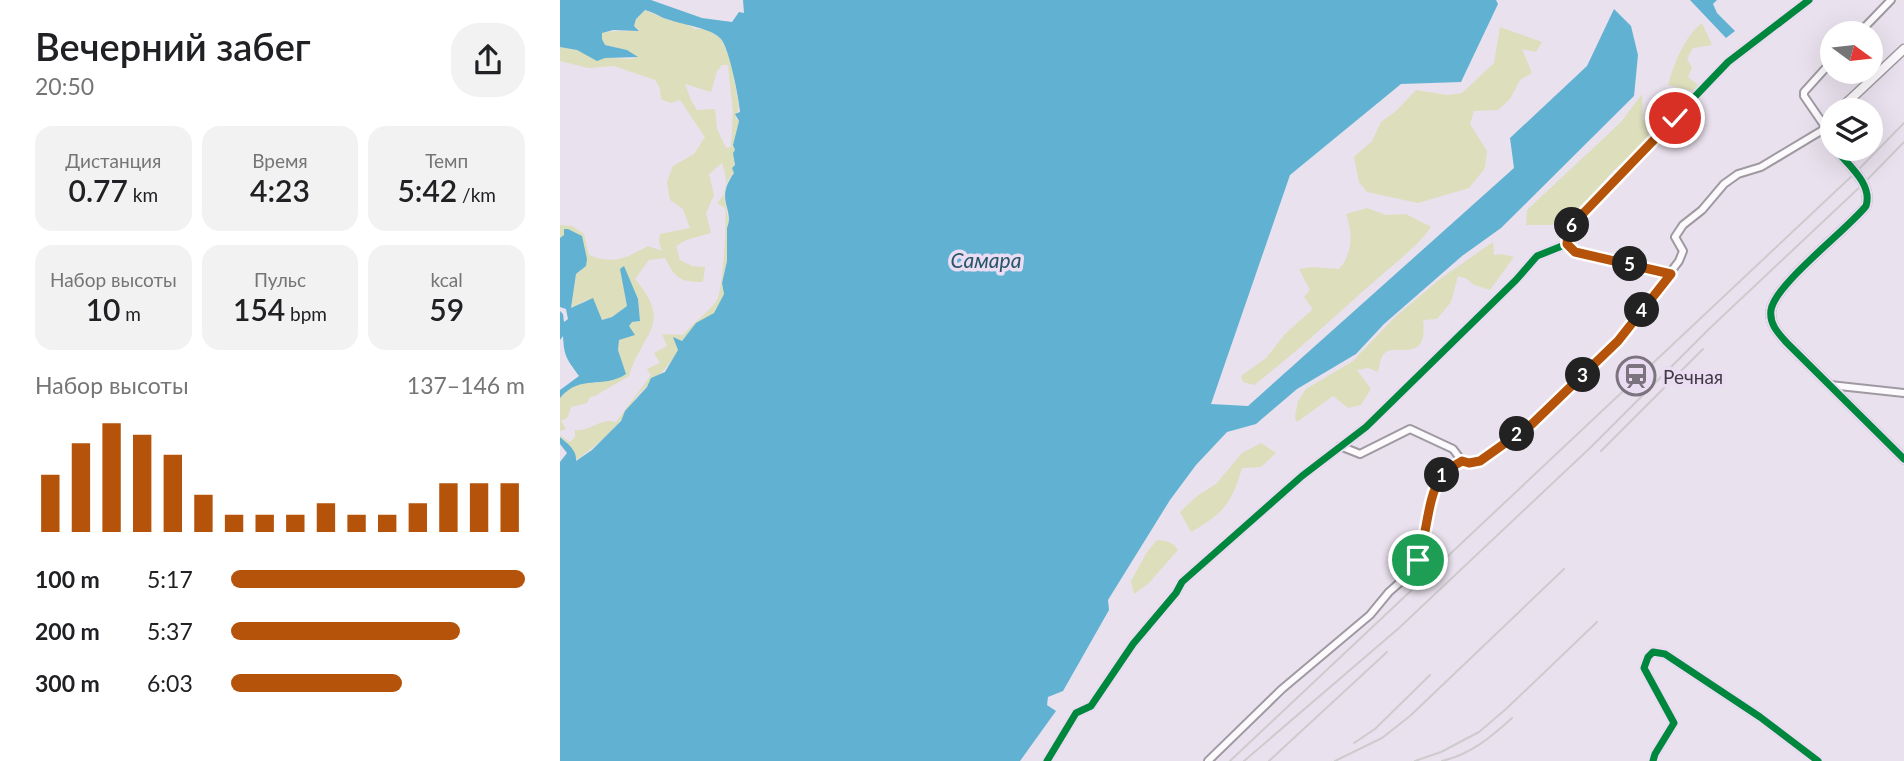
<!DOCTYPE html>
<html lang="ru">
<meta charset="utf-8">
<style>
:root{--surface:#fff;--page:#f2f2f2;--text:#202124;--muted:#757577;--accent:#b45309}
body{margin:0;font-family:Lato,sans-serif;background:var(--page);color:var(--text);height:100vh;display:flex;flex-direction:column;font-size:26px;white-space:nowrap}
*{box-sizing:border-box;margin:0}
p{font-size:23px;color:var(--muted)}
.icon{flex:none;width:38px;height:38px;fill:none;stroke:currentColor;stroke-width:2;stroke-linecap:round;stroke-linejoin:round}
.map{position:relative;flex:1;overflow:hidden}
.panel{display:flex;flex-direction:column;background:var(--surface);width:560px}
.panel>*{flex:none}
.needle{width:46px;rotate:105deg}
.controls{position:absolute;left:1260px;top:21px;display:grid;gap:14px}
.controls a{display:grid;place-items:center;width:63px;height:63px;border-radius:50%;background:var(--surface);box-shadow:0 7px 28px #0002;font-size:35px}
.pin{position:absolute;display:grid;place-items:center;width:60px;height:60px;color:#fff;margin:-30px;border:4px solid #fff;border-radius:50%;box-shadow:0 2px 7px #0007}
.km{position:absolute;width:35px;height:35px;margin:-18px;border-radius:50%;background:#222;color:#fff;font-size:19px;line-height:35px;text-align:center}
.round{display:grid;place-items:center;flex:none;width:74px;height:74px;border-radius:28px;background:var(--page)}
.head{display:flex;align-items:center;justify-content:space-between;height:119px;padding:0 35px}
h1{font-size:38px;font-weight:600;line-height:52px}
.figures{display:grid;grid-template-columns:repeat(3,1fr);gap:10px;height:119px;padding:7px 35px}
.figures div{display:grid;align-content:center;border-radius:18px;background:var(--page);text-align:center}
.figures b{font-size:30px;font-weight:600}
.figures small{font-size:19px;font-weight:400}
.figures p{font-size:19px}
.chart{height:196px;padding:14px 35px}
.chart p{display:flex;justify-content:space-between}
.chart svg{width:100%;height:126px;margin-top:7px;stroke:var(--accent);stroke-width:6}
ul{padding:0 35px;list-style:none;font-size:23px}
li{display:grid;grid-template-columns:112px 84px 1fr;align-items:center;height:52px}
li i{height:18px;border-radius:9px;background:var(--accent)}
main{display:flex;flex:1;min-height:0}
.map>svg:first-child{display:block}
.green{fill:#dcdebc;fill-rule:evenodd}
.water{fill:#61b2d2}
.lines{fill:none;stroke-linecap:round;stroke-linejoin:round}
.minor-casing{stroke:#9f99a2;stroke-width:10}
.tertiary-casing{stroke:#9f99a2;stroke-width:11}
.minor{stroke:#fcfafc;stroke-width:6}
.tertiary{stroke:#fcfafc;stroke-width:8}
.rail{stroke:#cdcbce;stroke-width:2}
.cycleway-casing{stroke:#eadcf2;stroke-width:11}
.cycleway{stroke:#00873e;stroke-width:7}
.route-casing{stroke:#fff;stroke-width:14}
.route{stroke:#b45309;stroke-width:9}
.labels{text-anchor:middle;dominant-baseline:central;stroke-width:7;stroke-linejoin:round;paint-order:stroke}
.poi-label{font-size:19px;fill:#403a43;stroke:#eadcf2;text-anchor:start}
.water-label{font-size:21px;font-style:italic;fill:#285668;stroke:#eadcf2}
</style>
<main>
<section class="panel">
<div class="head"><div><h1>Вечерний забег</h1><p>20:50</p></div><a class="round"><svg class="icon" aria-label="share" viewBox="0 0 24 24"><path d="M12 15V3M7 8l5-5 5 5M5 13v7h14v-7"/></svg></a></div>
<div class="figures">
<div><p>Дистанция</p><b>0.77<small> km</small></b></div>
<div><p>Время</p><b>4:23</b></div>
<div><p>Темп</p><b>5:42<small> /km</small></b></div>
</div>
<div class="figures">
<div><p>Набор высоты</p><b>10<small> m</small></b></div>
<div><p>Пульс</p><b>154<small> bpm</small></b></div>
<div><p>kcal</p><b>59</b></div>
</div>
<div class="chart"><p><span>Набор высоты</span>137–146 m</p>
<svg viewBox="0 0 160 44" preserveAspectRatio="none"><path d="M5 44V24M15 44V13M25 44V6M35 44V10M45 44V17M55 44V31M65 44V38M75 44V38M85 44V38M95 44V34M105 44V38M115 44V38M125 44V34M135 44V27M145 44V27M155 44V27"/></svg>
</div>
<ul>
<li><b>100 m</b>5:17<i style="width:100%"></i></li>
<li><b>200 m</b>5:37<i style="width:78%"></i></li>
<li><b>300 m</b>6:03<i style="width:58%"></i></li>
</ul>
</section>
<div class="map">
<svg width="1344" height="761" viewBox="0 0 1344 761">
<rect width="100%" height="100%" fill="#e9e1ed"/>
<!-- green -->
<path class="green" d="M85 10 108 20 123 22 135 29H146L161 39 171 61 179 106 176 119 179 121 173 144 175 150 174 173 168 180 164 195 169 224 167 228V261L162 283 164 294 162 299 155 313 135 325 122 341 115 338 118 350C109 368 96 377 83 390 73 399 68 411 60 421 48 437 31 449 15 461 18 448 4 444 0 435L10 442 15 437V430C30 432 41 417 56 422L91 375 87 369 100 363 94 353 107 346 102 334 123 335C133 323 148 313 157 300 163 289 167 222 165 208L157 203C169 192 167 177 162 163L149 174 154 195 146 213 151 233 126 240 116 246 120 260 132 266 145 267 143 282C120 282 115 278 105 258L89 260 75 279C114 325 82 332 69 376L35 396 30 397 27 403 11 407 8 417 1 421 6 429 0 431V398L7 390 17 384 28 382 37 383 63 366 58 350 59 340 74 335 68 326 71 322 80 321 78 299 69 282 65 295 67 306 52 317 41 320 37 309 26 300 11 309 16 274 21 271 4 235 0 238V225L12 226 24 234 29 255C54 265 66 258 88 246L102 251 99 242 100 234 130 228 123 209 110 200 107 182 113 166 134 154 145 137 120 100 111 103 101 99 100 88 95 80 54 66 28 68 0 61V47L17 50 32 57 71 59 77 57 67 50 45 45 41 39 42 32 79 30 74 26 76 19ZM162 65H168L173 113 171 147 166 148 157 129 155 109 137 110 131 100 125 84 151 92 157 71Z
M1142 23 1152 45 1133 48 1127 59 1132 67 1128 77 1138 85 1133 91 1108 85C1114 64 1124 37 1142 23Z
M940 27 982 42 976 52 962 49 972 73 960 80 950 99 938 110 914 111 910 124 927 151 925 168 909 188 858 203 807 192 799 182 794 157 812 141 821 122 836 111 856 90 887 95 902 93 934 63Z
M1082 94 1083 119 1091 133 1069 158 1053 171 1013 217 991 225H966L967 210 1061 122Z
M807 208 826 215 846 214 871 227C856 248 836 262 817 279 775 316 738 351 694 385L683 382 681 376 706 358 725 334 753 309 744 297 750 290 739 269 752 267 779 269C793 253 793 234 786 214Z
M933 242 934 255 942 254 954 257 930 290 914 285 907 279 898 276 891 302 877 319 863 320C869 367 833 340 823 355 820 359 819 367 818 372L808 368 797 370 811 389 801 405 788 408 773 396 737 422 735 417 738 401 746 389 793 361 834 318 880 279Z
M701 443 716 453 701 467 682 468C671 504 664 513 631 532L620 512 637 496 656 484 682 453Z
M597 540C606 541 612 541 618 550L588 584 574 594 571 581 587 552Z"/>
<!-- water -->
<path class="water" d="M0 0H91L142 18 172 22 179 12 184 13 183 0H936L938 4 901 82 841 84 730 175 651 404 688 406 954 168 950 138 1027 66 1054 9 1071 26 1078 55 1074 96 941 228 902 256 824 324 796 354 737 389 696 424 667 432 636 465 610 500 548 600 549 610 503 691 488 697 487 705 496 711 460 761H0V462L7 453 0 444V437C8 444 17 450 16 461L32 450 61 421 65 411 87 387 91 378 105 372 118 350 113 337 122 341 136 323 154 313 162 298 164 294 162 283 167 261V228C175 208 154 201 174 173L172 168 175 165 173 153 175 150 173 145 179 121 175 114 180 112C179 98 169 48 161 39 151 28 124 25 110 20 101 18 94 12 85 10L76 19 74 26 79 31 53 30 42 33V39L45 45 67 50 78 57 45 58 37 61 17 50 0 47Z
M1130 0H1157L1153 4 1157 13 1175 31 1166 38Z
M4 229H8L22 236 27 259 26 266 16 274 11 308 33 298 42 320 52 317 67 306 60 269 64 266 78 299 80 321 72 322 69 326 75 335 59 340 58 350 66 374C42 390 21 373 0 398V390L19 376C7 359 4 357 3 336L0 340V311L3 314 4 322 8 319 6 309 0 307V238L4 235Z"/>
<g class="lines">
<defs>
<path id="minor" d="M1299 33 1331 0
M1007 244 1015 252 1111 274
M1270 385 1344 393
M780 446 800 454 850 429 893 449 902 461
M487 761 516 713 531 706 573 644 616 593 622 582 742 476 806 427 956 280 977 256 1007 244 1008 233 1012 225 1168 62 1249 0
M648 761 722 689 810 615 829 592 854 570 862 548 875 490 881 477 889 468 902 461H920L972 424 1058 341 1119 261 1123 251 1115 237 1123 225 1142 210 1164 184 1178 174 1201 167 1266 128 1244 96V92L1272 61
M1093 761 1095 754 1114 723 1084 668 1088 657 1093 652 1105 654 1200 717 1258 761"/>
<path id="tertiary" d="M1279 110 1344 49
M1272 118 1266 128 1272 145
M1275 149C1288 165 1313 184 1306 206 1287 230 1215 284 1211 310 1209 324 1218 333 1227 343L1344 459"/>
</defs>
<!-- minor casing -->
<use href="#minor" class="minor-casing"/>
<!-- tertiary casing -->
<use href="#tertiary" class="tertiary-casing"/>
<!-- minor -->
<use href="#minor" class="minor"/>
<!-- tertiary -->
<use href="#tertiary" class="tertiary"/>
<!-- rail -->
<path class="rail" d="M1041 451 1143 349
M794 743 815 729 870 675
M670 761 1295 173 1344 123
M684 761 839 628 1032 446 1150 328 1303 184 1344 142
M709 761 827 652
M775 761 822 738 850 716 1004 569
M855 761 881 752 919 732 946 709 1037 622
M882 761C911 754 930 738 952 718"/>
<defs>
<path id="cycleway" d="M1275 149C1288 165 1313 184 1306 206 1287 230 1215 284 1211 310 1209 324 1218 333 1227 343L1344 459
M487 761 516 713 531 706 573 644 616 593 622 582 742 476 806 427 956 280 977 256 1007 244 1008 233 1012 225 1168 62 1249 0
M1093 761 1095 754 1114 723 1084 668 1088 657 1093 652 1105 654 1200 717 1258 761"/>
</defs>
<!-- cycleway casing -->
<use href="#cycleway" class="cycleway-casing"/>
<!-- cycleway -->
<use href="#cycleway" class="cycleway"/>
</g>
<g class="lines">
<defs>
<path id="route" d="M858 560C867 535 867 500 880 478 885 470 894 466 902 461L909 463 920 461 972 424 1058 341 1111 274 1015 252 1007 244 1008 233 1012 225 1115 118"/>
</defs>
<!-- route casing -->
<use href="#route" class="route-casing"/>
<!-- route -->
<use href="#route" class="route"/>
</g>
<!-- icons -->
<defs>
<symbol id="station-ring" viewBox="-11 -11 22 22"><circle r="9.5" fill="#eadcf2" stroke="#7b747e" stroke-width="1.5"/><path d="M-3-6H3Q5-6 5-4V2Q5 4 3 4L4.5 6H3L1.5 4h-3L-3 6H-4.5L-3 4Q-5 4-5 2V-4Q-5-6-3-6ZM-3.5-4v3h7v-3ZM-3.5 1v1.5H-2V1ZM2 1v1.5H3.5V1Z" fill="#7b747e"/></symbol>
</defs>
<g fill-rule="evenodd">
<use href="#station-ring" x="1054" y="354" width="44" height="44"/>
</g>
<g class="labels">
<!-- poi labels -->
<g class="poi-label">
<text x="1103" y="376">Речная</text>
</g>
<!-- water labels -->
<g class="water-label">
<text x="426" y="259">Самара</text>
</g>
</g>
</svg>
<div class="controls">
<a><svg class="needle" viewBox="-14 -14 28 28"><path d="M0-13l5 13h-10z" fill="#e53935"/><path d="M0 13l5-13h-10z" fill="#757577"/></svg></a>
<a><svg class="icon" aria-label="layers" viewBox="0 0 24 24"><path d="M12 4l9 5-9 5-9-5zM3 14l9 5 9-5"/></svg></a>
</div>
<div class="pin" style="left:858px;top:560px;background:#1e9e55"><svg class="icon" aria-label="arrive" viewBox="0 0 24 24"><path d="M6 21V4h12l-3 4 3 4H6"/></svg></div>
<div class="pin" style="left:1115px;top:118px;background:#d93025"><svg class="icon" aria-label="check" viewBox="0 0 24 24"><path d="M5 12l5 5 9-10"/></svg></div>
<b class="km" style="left:882px;top:475px">1</b>
<b class="km" style="left:957px;top:434px">2</b>
<b class="km" style="left:1023px;top:375px">3</b>
<b class="km" style="left:1082px;top:310px">4</b>
<b class="km" style="left:1070px;top:264px">5</b>
<b class="km" style="left:1012px;top:225px">6</b>
</div>
</main>
